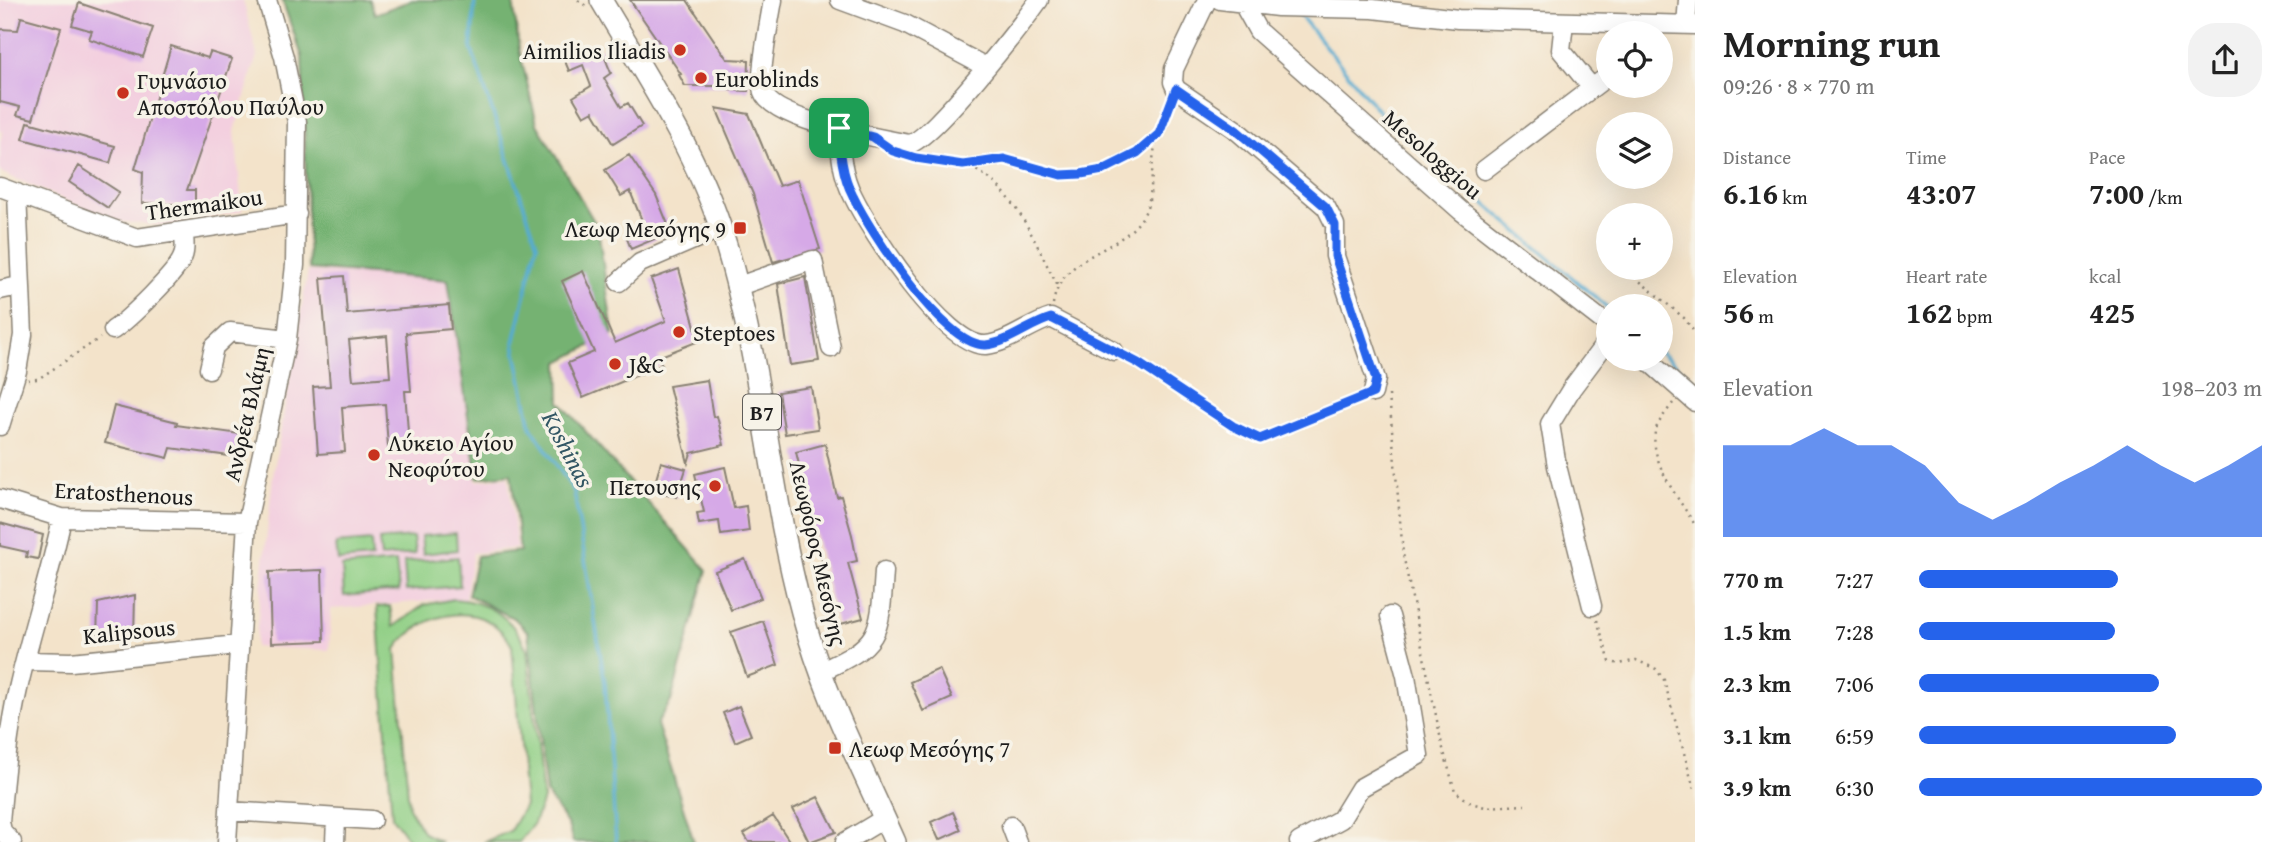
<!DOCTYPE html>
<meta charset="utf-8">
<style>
:root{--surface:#fff;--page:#f2f2f2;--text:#222;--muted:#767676;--accent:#2563eb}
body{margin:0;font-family:"Gentium Book Plus",serif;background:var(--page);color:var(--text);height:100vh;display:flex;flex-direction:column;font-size:26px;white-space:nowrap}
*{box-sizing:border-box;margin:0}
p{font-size:23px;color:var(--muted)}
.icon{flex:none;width:38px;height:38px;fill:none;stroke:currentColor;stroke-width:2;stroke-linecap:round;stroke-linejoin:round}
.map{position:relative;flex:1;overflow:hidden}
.details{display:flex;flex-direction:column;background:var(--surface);width:595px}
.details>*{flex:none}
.buttons{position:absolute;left:1596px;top:21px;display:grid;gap:14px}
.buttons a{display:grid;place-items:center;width:77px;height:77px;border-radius:50%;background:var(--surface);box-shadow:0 7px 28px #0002;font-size:35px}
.pin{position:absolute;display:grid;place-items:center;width:60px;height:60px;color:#fff;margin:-30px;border-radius:14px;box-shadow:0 4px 10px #0006}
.round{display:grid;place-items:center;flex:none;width:74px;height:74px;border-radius:28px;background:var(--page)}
.head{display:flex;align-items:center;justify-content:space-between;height:119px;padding:0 28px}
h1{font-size:38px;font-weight:800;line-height:52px}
.stats{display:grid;grid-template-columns:repeat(3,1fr);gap:10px;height:119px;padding:7px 28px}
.stats div{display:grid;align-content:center}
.stats b{font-size:30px;font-weight:800}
.stats small{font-size:19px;font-weight:400}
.stats p{font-size:19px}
.chart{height:196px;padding:14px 28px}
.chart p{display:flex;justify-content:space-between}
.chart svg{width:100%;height:126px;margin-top:7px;fill:var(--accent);opacity:.7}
ul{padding:0 28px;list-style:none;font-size:23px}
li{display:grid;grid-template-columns:112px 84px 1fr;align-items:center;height:52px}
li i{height:18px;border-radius:9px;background:var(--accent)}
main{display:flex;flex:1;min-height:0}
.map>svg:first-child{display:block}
.built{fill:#f3cfdf}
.green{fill:#90cf85;stroke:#567650;stroke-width:2}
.forest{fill:#74b272;stroke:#486747;stroke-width:2}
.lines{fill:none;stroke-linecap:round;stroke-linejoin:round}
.stream{stroke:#54acd1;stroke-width:3.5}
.building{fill:#d6a9e7;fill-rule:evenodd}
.minor-casing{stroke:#888073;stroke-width:21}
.major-casing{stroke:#888073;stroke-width:24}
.path{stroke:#888073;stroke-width:2.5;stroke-dasharray:2 5;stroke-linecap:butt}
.minor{stroke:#fff;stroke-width:18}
.major{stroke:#fff;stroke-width:21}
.route-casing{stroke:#fff;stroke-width:14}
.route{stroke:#2563eb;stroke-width:9}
.poi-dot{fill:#c8321e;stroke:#f7f3e8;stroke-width:2.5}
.labels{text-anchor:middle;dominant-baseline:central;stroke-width:7;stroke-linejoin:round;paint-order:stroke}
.shield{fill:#f7f3e8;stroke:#5e5c59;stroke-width:2}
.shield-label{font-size:21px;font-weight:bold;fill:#1c1c1c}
.poi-label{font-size:23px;fill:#1c1c1c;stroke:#f7f3e8;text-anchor:start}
.street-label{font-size:23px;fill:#1c1c1c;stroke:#f7f3e8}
.water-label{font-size:24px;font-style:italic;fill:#325664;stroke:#f7f3e8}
</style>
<main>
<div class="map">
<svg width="1695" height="842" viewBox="0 0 1695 842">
<rect width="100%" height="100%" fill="#f7f3e8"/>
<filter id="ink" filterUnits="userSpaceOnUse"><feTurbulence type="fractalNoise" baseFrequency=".0143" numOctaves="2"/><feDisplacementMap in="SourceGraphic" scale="14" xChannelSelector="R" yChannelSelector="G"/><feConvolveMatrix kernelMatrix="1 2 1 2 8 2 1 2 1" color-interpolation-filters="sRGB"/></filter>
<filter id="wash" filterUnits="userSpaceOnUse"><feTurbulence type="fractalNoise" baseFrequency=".00686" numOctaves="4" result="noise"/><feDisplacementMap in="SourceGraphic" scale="28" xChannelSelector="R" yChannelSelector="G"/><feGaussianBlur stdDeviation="1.57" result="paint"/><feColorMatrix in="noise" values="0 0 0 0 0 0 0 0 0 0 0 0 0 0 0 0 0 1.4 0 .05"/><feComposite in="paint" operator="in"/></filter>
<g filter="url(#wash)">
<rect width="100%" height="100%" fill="#f3e3ca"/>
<!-- built -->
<path class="built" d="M0 0H243L257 55 235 131 242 211 168 226 113 221 0 172V141L3 132 0 131Z
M308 271 447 280 476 481 508 477 517 548 473 553 465 598 331 609 329 650 255 647 273 476Z"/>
<!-- green -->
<path class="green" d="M456 533 457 550 423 554 421 536Z
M413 537 415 554 381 557 379 540Z
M371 541 372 558 338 561 336 544Z
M458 557 460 586 406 591 404 562Z
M396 562 399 591 344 596 342 567Z
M454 599C488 601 514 618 527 650L543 799 534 823 519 842H484L510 831 525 805 512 646C487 598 423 609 396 649L409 808 424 833 441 842H410L392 817 377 607 390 606 393 627 424 605Z"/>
<!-- forest -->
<path class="forest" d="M282 0H370L375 14 412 0H513L519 49 537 124 598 228 613 334 559 362 560 402 707 570 671 701 657 724 694 842H573L568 825 546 793 528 632 515 619 468 595 477 556 520 551 511 474 477 478 448 280 309 269 302 56Z"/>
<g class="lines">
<!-- stream -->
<path class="stream" d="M475 0 471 48 537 244 514 343 531 427 574 491 605 683 616 842
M1299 14 1385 119 1608 308
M1661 353 1695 382"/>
</g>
<g id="blocks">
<!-- building -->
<path class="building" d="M630 0H687L727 59 749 60 748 91 729 90V86H685L679 75 681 74Z
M79 3 153 28 143 57 89 39 92 31 72 25Z
M21 17 61 28 33 119 17 115 20 107 0 102V29L18 30Z
M171 46 208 58 210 52 232 59 187 190H195V205L142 203 143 172 135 169Z
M577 48 581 56 601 48 611 73 604 78 621 107 628 103 642 126 613 144 593 111 584 116 573 97 591 86 583 65 569 71 562 54Z
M716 108 749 114 779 186 798 180 820 249 773 262 753 194Z
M28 122 115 146 110 163 23 139Z
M629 155 656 195 671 232 631 249 626 236 645 228 630 191 621 196 605 170Z
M79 166 119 192 108 208 69 182Z
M679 269 699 341 658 357 662 365 583 398 568 363 594 352 562 281 583 271 615 343 666 321 651 279Z
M344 276 347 314 449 305 451 329 406 333 411 391H405L409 445 388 447 385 404 342 407 345 452 318 454 313 387 330 386 321 278ZM387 336 390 377 353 380 349 340Z
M805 277 819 361 790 365 778 284Z
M707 380 713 417 717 416 724 445 691 453 688 463 669 386Z
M811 387 818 429 785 434 778 392Z
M114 406 177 422 176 425 247 435 244 458 171 448 168 458 105 443Z
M825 444 837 497 841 496 852 535 857 561 848 563 863 618 837 625 796 452Z
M661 462 686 469 677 497 653 490Z
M725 467 734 508 746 506 749 531 721 535 719 521 699 524 697 513 704 512 695 474Z
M0 523 43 535 38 559 26 557 27 552 0 546Z
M745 559 761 598 731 610 715 571Z
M322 570 324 641 271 643 269 572Z
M135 595 134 638 97 641 98 603Z
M763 621 778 665 747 677 731 632Z
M939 669 952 698 923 711 910 682Z
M739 706 751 735 735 742 723 713Z
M818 797 836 832 809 842 793 809Z
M953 812 961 830 939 840 931 822Z
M773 816 790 842H749L744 834Z"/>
</g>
</g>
<g filter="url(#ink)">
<use href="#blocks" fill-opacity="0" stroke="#888073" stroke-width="2"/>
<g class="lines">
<defs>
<path id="minor" d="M773 0C770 18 758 78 763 92 773 121 880 138 909 144 931 141 1022 24 1039 0
M840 0 905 24 984 66
M1207 0 1174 69 1173 82 1176 89 1236 130 1326 207 1335 225V256L1376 379 1373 393
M1220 0 1278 7 1373 9 1458 19 1695 25
M1243 4 1258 31 1461 211 1608 325
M1564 22 1561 50 1592 88
M1686 25 1688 0
M839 128C840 152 842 175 853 196 870 231 945 347 986 345 1008 343 1030 324 1051 318L1114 351
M1484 170 1608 76
M0 187 137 238 297 214
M619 282 640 263 721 228
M736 287 813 260 831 348
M0 290 19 286
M113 330C128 320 178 272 183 256 186 249 184 240 184 233
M1646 359 1695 402
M209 369 214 347 230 332 287 339
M0 426 17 371 23 335 17 193
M0 499 62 518 247 522
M1592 606 1557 466 1550 424 1572 388 1608 340
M25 661 71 662 238 645
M820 672C880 644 880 637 884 571
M229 811 372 820
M1011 826 1017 842
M12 842 2 831 0 822C4 777 8 732 18 689 31 631 50 576 62 518
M227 842 247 522 287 339 295 265 297 122 284 57 267 0
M335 842 336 819
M845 842 885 818
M1299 842 1341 819 1360 788 1419 755 1406 676 1390 616"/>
<path id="major" d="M601 0C644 73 694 148 721 229 762 354 768 486 802 612 823 694 861 765 895 842"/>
</defs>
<!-- minor casing -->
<use href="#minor" class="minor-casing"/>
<!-- major casing -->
<use href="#major" class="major-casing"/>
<!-- path -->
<path class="path" d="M578 0 586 6
M915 158C930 161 948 161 963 165 1015 181 1034 244 1058 286
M963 165C976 163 993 158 1006 159 1024 162 1041 170 1058 174 1094 182 1131 158 1156 136
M1624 268 1684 318 1695 333
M1053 304C1061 255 1112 255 1139 222 1156 201 1149 168 1156 143 1159 130 1166 116 1171 103
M1127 357C1174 380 1213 416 1260 439L1358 399
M28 380 38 379 100 338
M1389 395 1403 554 1442 745 1455 791 1471 803 1485 807 1525 805
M1673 403C1667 411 1657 423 1655 432 1650 464 1680 500 1695 525
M1597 620 1610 662 1620 664 1636 660 1656 669 1664 680 1695 793"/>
<!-- minor -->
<use href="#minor" class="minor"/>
<!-- major -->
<use href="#major" class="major"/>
</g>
</g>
<g class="lines" filter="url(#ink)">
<defs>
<path id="route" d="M1176 89 1236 130 1326 207 1335 225V256L1376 379 1373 393 1260 439 1233 426 1138 363 1051 318C1030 324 1008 343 986 345 945 347 870 232 853 196 842 175 840 152 839 128L873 137 893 151 916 158 963 165 1004 159 1061 175 1081 174 1103 170 1137 153 1159 134Z"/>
</defs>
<!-- route casing -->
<use href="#route" class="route-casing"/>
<!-- route -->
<use href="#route" class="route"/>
</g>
<!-- markers -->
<g class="poi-dot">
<circle cx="680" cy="50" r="7"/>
<circle cx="701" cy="78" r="7"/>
<circle cx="123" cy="93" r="7"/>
<rect x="733" y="221" width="14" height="14" rx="3.5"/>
<circle cx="679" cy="332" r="7"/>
<circle cx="615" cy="364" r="7"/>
<circle cx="374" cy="455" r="7"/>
<circle cx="715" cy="486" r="7"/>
<rect x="828" y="741" width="14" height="14" rx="3.5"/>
</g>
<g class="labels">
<!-- shield labels -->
<rect class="shield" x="743" y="394.5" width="38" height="35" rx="5"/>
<g class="shield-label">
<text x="762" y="412">B7</text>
</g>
<!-- poi labels -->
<g class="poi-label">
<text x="666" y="50" text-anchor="end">Aimilios Iliadis</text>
<text x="715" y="78">Euroblinds</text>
<text x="137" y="80">Γυμνάσιο<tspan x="137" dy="26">Αποστόλου Παύλου</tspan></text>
<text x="726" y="228" text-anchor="end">Λεωφ Μεσόγης 9</text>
<text x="693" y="332">Steptoes</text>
<text x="629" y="364">J&amp;C</text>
<text x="388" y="442">Λύκειο Αγίου<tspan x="388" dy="26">Νεοφύτου</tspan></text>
<text x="701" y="486" text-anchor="end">Πετουσης</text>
<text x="849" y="748">Λεωφ Μεσόγης 7</text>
</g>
<!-- street labels -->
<g class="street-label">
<text transform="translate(1433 154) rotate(41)">Mesologgiou</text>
<text transform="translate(204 204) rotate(-8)">Thermaikou</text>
<text transform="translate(246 414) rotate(-77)">Ανδρέα Βλάμη</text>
<text transform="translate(124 493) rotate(3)">Eratosthenous</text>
<text transform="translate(819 553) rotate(77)">Λεωφόρος Μεσόγης</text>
<text transform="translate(129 631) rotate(-6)">Kalipsous</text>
</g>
<!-- water labels -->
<g class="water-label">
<text transform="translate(568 449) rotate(62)">Koshinas</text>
</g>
</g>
</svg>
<div class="buttons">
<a><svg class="icon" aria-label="locate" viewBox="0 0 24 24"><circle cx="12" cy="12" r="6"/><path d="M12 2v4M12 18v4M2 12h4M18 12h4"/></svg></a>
<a><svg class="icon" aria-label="layers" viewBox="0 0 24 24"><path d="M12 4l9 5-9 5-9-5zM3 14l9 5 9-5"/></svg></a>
<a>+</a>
<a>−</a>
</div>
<div class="pin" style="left:839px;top:128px;background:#1e9e55"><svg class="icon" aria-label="arrive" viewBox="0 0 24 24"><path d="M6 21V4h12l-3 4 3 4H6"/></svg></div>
</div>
<section class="details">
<div class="head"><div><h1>Morning run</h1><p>09:26 · 8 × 770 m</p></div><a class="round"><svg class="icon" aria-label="share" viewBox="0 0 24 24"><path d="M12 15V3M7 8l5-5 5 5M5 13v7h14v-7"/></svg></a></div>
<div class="stats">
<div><p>Distance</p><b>6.16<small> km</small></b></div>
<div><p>Time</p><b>43:07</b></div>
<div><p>Pace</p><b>7:00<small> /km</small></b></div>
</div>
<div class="stats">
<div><p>Elevation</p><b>56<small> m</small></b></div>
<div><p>Heart rate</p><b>162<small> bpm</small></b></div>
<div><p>kcal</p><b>425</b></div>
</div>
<div class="chart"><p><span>Elevation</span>198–203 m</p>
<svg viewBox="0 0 160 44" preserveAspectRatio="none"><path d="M0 44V12L10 12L20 12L30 6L40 12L50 12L60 19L70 32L80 38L90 32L100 25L110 19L120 12L130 19L140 25L150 19L160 12V44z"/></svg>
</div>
<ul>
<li><b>770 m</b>7:27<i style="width:58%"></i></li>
<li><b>1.5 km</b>7:28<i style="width:57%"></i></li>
<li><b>2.3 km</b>7:06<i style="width:70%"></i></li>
<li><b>3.1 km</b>6:59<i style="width:75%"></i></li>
<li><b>3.9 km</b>6:30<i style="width:100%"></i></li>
</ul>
</section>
</main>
